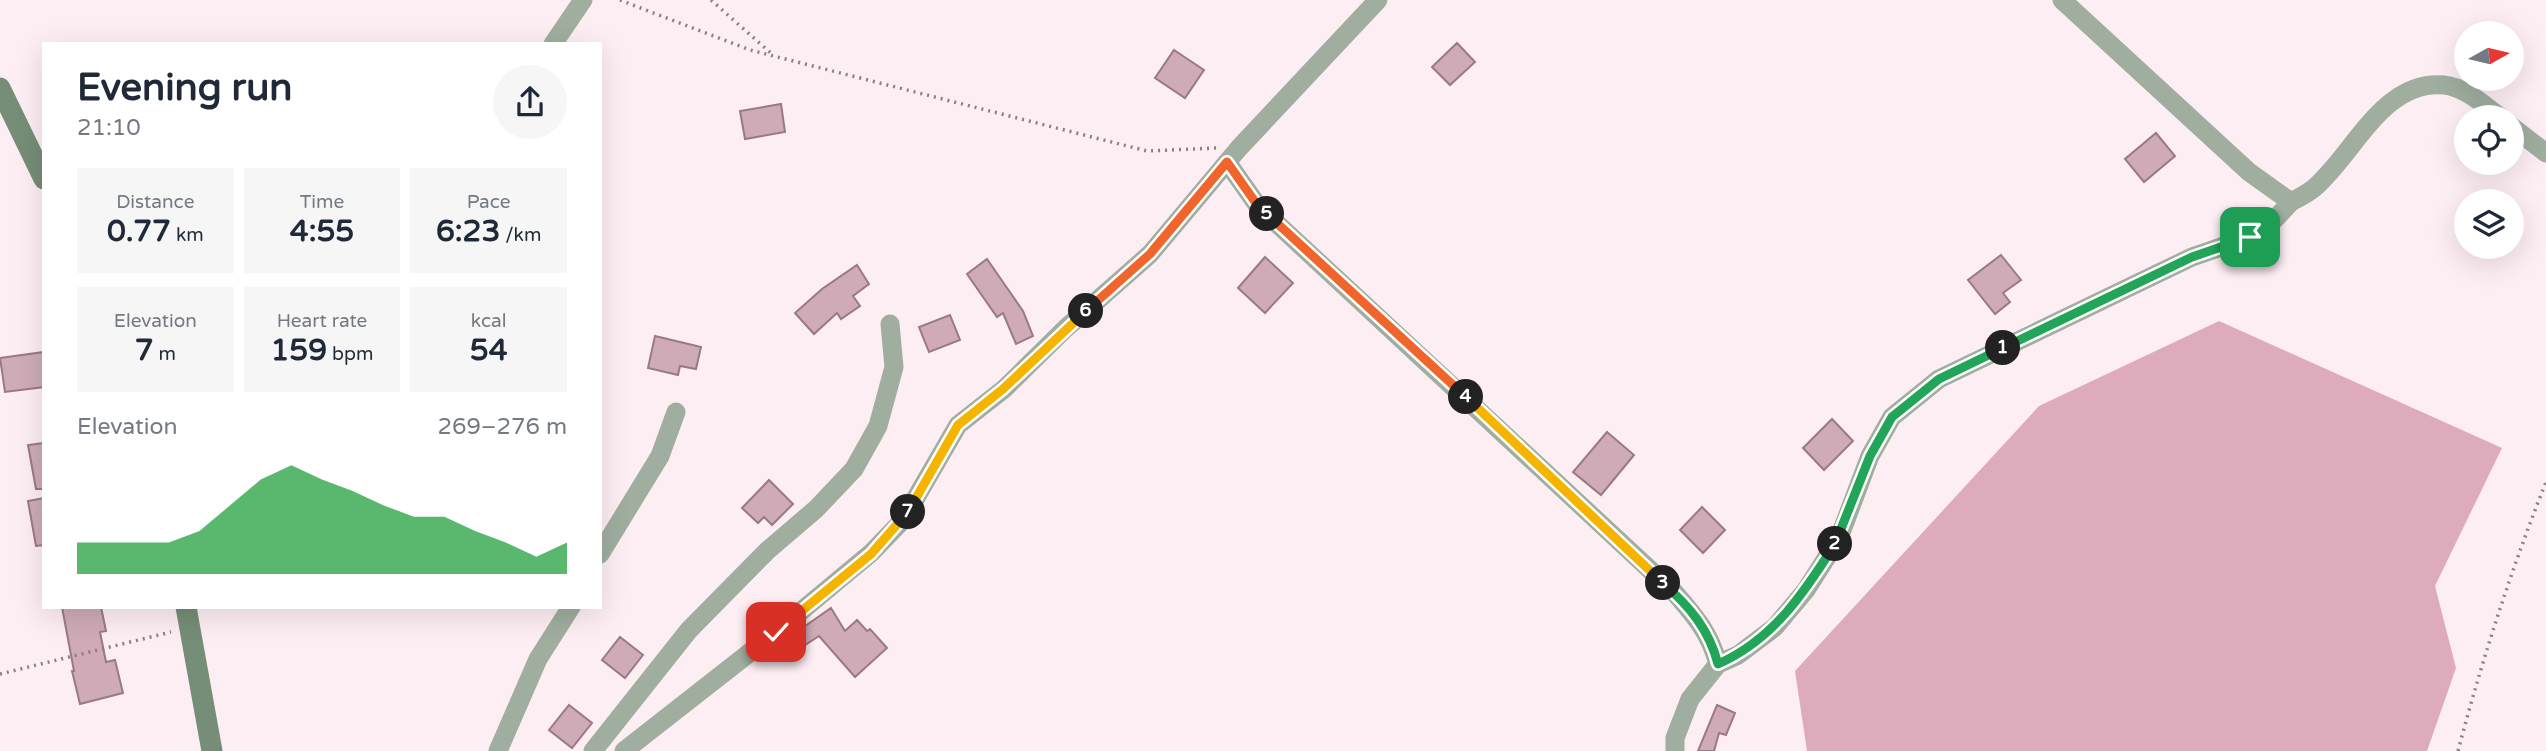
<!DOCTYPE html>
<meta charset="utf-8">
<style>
:root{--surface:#fff;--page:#f6f6f7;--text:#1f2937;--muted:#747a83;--accent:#139a31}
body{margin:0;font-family:"Varela Round",sans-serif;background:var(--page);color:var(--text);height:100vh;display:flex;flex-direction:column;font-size:26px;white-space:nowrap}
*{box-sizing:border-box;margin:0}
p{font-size:23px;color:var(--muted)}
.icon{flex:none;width:38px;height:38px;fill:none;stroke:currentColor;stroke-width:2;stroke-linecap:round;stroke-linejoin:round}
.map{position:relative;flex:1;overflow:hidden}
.panel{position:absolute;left:42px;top:42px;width:560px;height:567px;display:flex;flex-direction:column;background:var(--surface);border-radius:0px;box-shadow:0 7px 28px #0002}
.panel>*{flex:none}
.needle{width:46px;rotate:82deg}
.fabs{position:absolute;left:2454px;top:21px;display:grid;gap:14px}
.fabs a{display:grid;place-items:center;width:70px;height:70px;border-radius:50%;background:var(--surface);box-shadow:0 7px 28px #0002;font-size:35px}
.pin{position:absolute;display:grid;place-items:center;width:60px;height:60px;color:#fff;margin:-30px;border-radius:14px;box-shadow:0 4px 10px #0006}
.km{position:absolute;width:35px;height:35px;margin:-18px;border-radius:50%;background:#222;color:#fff;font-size:19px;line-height:35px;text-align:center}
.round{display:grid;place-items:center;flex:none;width:74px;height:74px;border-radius:37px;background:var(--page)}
.overview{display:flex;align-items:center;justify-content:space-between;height:119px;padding:0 35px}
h1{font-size:38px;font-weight:700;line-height:52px}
.stats{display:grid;grid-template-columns:repeat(3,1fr);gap:10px;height:119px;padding:7px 35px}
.stats div{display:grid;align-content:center;border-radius:0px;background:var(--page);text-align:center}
.stats b{font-size:30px;font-weight:700}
.stats small{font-size:19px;font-weight:400}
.stats p{font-size:19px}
.chart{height:196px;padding:14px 35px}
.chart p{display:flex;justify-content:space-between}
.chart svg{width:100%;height:126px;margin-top:7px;fill:var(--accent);opacity:.7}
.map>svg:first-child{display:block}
.forest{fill:#deabbd}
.building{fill:#ceabb7;stroke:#9a7985;stroke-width:2}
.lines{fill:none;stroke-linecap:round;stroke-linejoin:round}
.path{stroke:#8c7e83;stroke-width:3.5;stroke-dasharray:2 5;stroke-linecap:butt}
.minor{stroke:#9fae9f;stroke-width:19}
.secondary{stroke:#768d77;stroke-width:21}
.split-1-casing{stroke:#fff;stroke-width:14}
.split-2-casing{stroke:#fff;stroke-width:14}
.split-3-casing{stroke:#fff;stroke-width:14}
.split-4-casing{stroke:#fff;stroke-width:14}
.split-5-casing{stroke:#fff;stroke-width:14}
.split-6-casing{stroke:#fff;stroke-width:14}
.split-7-casing{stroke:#fff;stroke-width:14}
.split-8-casing{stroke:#fff;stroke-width:14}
.split-1{stroke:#22a559;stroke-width:9}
.split-2{stroke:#22a559;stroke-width:9}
.split-3{stroke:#22a559;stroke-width:9}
.split-4{stroke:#f5b400;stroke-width:9}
.split-5{stroke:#f0652b;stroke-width:9}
.split-6{stroke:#f0652b;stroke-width:9}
.split-7{stroke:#f5b400;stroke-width:9}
.split-8{stroke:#f5b400;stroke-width:9}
</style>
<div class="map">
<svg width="2546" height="751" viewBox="0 0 2546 751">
<rect width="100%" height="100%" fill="#fdeef3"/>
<!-- forest -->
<path class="forest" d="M2219 321 2502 448 2435 586 2456 668 2427 751H1807L1795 671 2039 406Z"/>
<!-- building -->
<path class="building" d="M1457 43 1475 62 1450 85 1432 67Z
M1174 50 1204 70 1185 98 1155 78Z
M781 104 785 132 745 139 740 111Z
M2156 133 2175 156 2144 182 2125 159Z
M2001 255 2021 280 2003 293 2010 302 1995 314 1968 280Z
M1265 257 1293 283 1265 313 1238 288Z
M987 259 1023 311 1033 336 1016 344 1003 313 997 317 967 274Z
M857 265 869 284 853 296 860 306 841 319 837 313 814 334 795 313 822 289Z
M950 315 960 340 929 352 919 327Z
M655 336 701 347 696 369 680 366 678 375 648 368Z
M44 352V387L5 392 0 358Z
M1832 419 1853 441 1824 470 1803 448Z
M1607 432 1634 455 1601 495 1573 472Z
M44 443V489H36L28 445Z
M769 480 793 504 772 525 764 517 758 523 742 508Z
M44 498V545L36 546 28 501Z
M1702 507 1725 530 1703 553 1680 530Z
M62 607H101L106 631 100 632 106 662 115 660 123 693 80 704 72 671H74Z
M831 608 845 631 857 620 867 631 870 629 887 648 855 677 819 636 796 651 788 638Z
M620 637 643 655 625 678 602 660Z
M569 705 592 723 572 748 549 730Z
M1717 705 1735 713 1726 735 1719 733 1714 751H1698Z"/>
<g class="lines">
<!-- path -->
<path class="path" d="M620 0 750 50 1147 151 1216 148
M711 0 773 55
M0 674 171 632
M2458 751C2482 660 2511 570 2546 482"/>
<!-- minor -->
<path class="minor" d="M2062 0 2249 172 2291 202C2298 198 2307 194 2314 188 2354 154 2383 79 2444 85 2465 87 2484 105 2500 117
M553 44 583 0
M2511 126 2546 153
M1227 162 1258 206 1674 592C1694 615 1710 633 1718 664
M600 554 660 456 676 412
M498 751 538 659 571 607
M593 751 689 630 768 550 816 509 854 469 878 426 894 367 890 324
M624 751 776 632 871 553 903 520 958 425 1004 389 1066 328 1150 254 1239 148 1378 0
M1675 751V738L1690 699 1718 664 1738 655 1775 627 1806 590 1839 538 1870 456 1892 417 1939 379 2192 257 2250 237 2276 218 2291 202"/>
<!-- secondary -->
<path class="secondary" d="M0 88 44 179
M186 607 212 751"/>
</g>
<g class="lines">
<defs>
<path id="split-1" d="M2003 348 2192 257 2250 237"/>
<path id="split-2" d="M1835 544 1870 456 1892 417 1939 379 2003 348"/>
<path id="split-3" d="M1663 583C1689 606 1709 629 1718 664 1773 640 1804 593 1835 544"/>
<path id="split-4" d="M1466 397 1663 583"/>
<path id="split-5" d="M1267 214 1466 397"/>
<path id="split-6" d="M1086 311 1150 254 1227 162 1258 206 1267 214"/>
<path id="split-7" d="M908 512 958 425 1003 389 1086 311"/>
<path id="split-8" d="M776 632 871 554 908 512"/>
</defs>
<!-- split-1 casing -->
<use href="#split-1" class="split-1-casing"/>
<!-- split-2 casing -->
<use href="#split-2" class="split-2-casing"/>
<!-- split-3 casing -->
<use href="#split-3" class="split-3-casing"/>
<!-- split-4 casing -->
<use href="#split-4" class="split-4-casing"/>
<!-- split-5 casing -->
<use href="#split-5" class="split-5-casing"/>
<!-- split-6 casing -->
<use href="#split-6" class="split-6-casing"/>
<!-- split-7 casing -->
<use href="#split-7" class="split-7-casing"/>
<!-- split-8 casing -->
<use href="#split-8" class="split-8-casing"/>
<!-- split-1 -->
<use href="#split-1" class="split-1"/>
<!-- split-2 -->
<use href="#split-2" class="split-2"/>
<!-- split-3 -->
<use href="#split-3" class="split-3"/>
<!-- split-4 -->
<use href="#split-4" class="split-4"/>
<!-- split-5 -->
<use href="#split-5" class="split-5"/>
<!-- split-6 -->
<use href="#split-6" class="split-6"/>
<!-- split-7 -->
<use href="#split-7" class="split-7"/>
<!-- split-8 -->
<use href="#split-8" class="split-8"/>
</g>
</svg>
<div class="fabs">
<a><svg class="needle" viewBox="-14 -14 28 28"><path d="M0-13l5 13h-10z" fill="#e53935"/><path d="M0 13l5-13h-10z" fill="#747a83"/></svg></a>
<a><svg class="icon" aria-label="locate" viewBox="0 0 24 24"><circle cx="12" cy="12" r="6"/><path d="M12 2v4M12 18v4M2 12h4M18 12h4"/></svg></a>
<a><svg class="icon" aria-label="layers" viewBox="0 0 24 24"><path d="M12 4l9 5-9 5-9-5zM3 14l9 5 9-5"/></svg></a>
</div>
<div class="pin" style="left:2250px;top:237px;background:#1e9e55"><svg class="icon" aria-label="arrive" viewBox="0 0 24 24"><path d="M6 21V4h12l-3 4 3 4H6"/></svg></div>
<div class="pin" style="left:776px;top:632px;background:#d93025"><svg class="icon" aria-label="check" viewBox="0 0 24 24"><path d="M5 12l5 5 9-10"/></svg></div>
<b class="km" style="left:2003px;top:348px">1</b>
<b class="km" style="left:1835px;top:544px">2</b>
<b class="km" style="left:1663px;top:583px">3</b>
<b class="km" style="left:1466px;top:397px">4</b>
<b class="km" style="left:1267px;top:214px">5</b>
<b class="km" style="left:1086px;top:311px">6</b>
<b class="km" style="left:908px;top:512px">7</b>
<section class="panel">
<div class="overview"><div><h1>Evening run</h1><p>21:10</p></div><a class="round"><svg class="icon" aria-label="share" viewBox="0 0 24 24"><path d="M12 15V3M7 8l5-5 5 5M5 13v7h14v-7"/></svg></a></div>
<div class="stats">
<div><p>Distance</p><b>0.77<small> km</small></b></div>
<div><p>Time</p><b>4:55</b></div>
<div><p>Pace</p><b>6:23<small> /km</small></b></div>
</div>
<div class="stats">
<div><p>Elevation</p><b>7<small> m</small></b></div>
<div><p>Heart rate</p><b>159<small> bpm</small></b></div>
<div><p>kcal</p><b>54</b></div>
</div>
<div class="chart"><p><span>Elevation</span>269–276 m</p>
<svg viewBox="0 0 160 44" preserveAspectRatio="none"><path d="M0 44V33L10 33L20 33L30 33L40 29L50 20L60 11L70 6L80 11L90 15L100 20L110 24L120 24L130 29L140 33L150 38L160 33V44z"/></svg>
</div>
</section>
</div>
